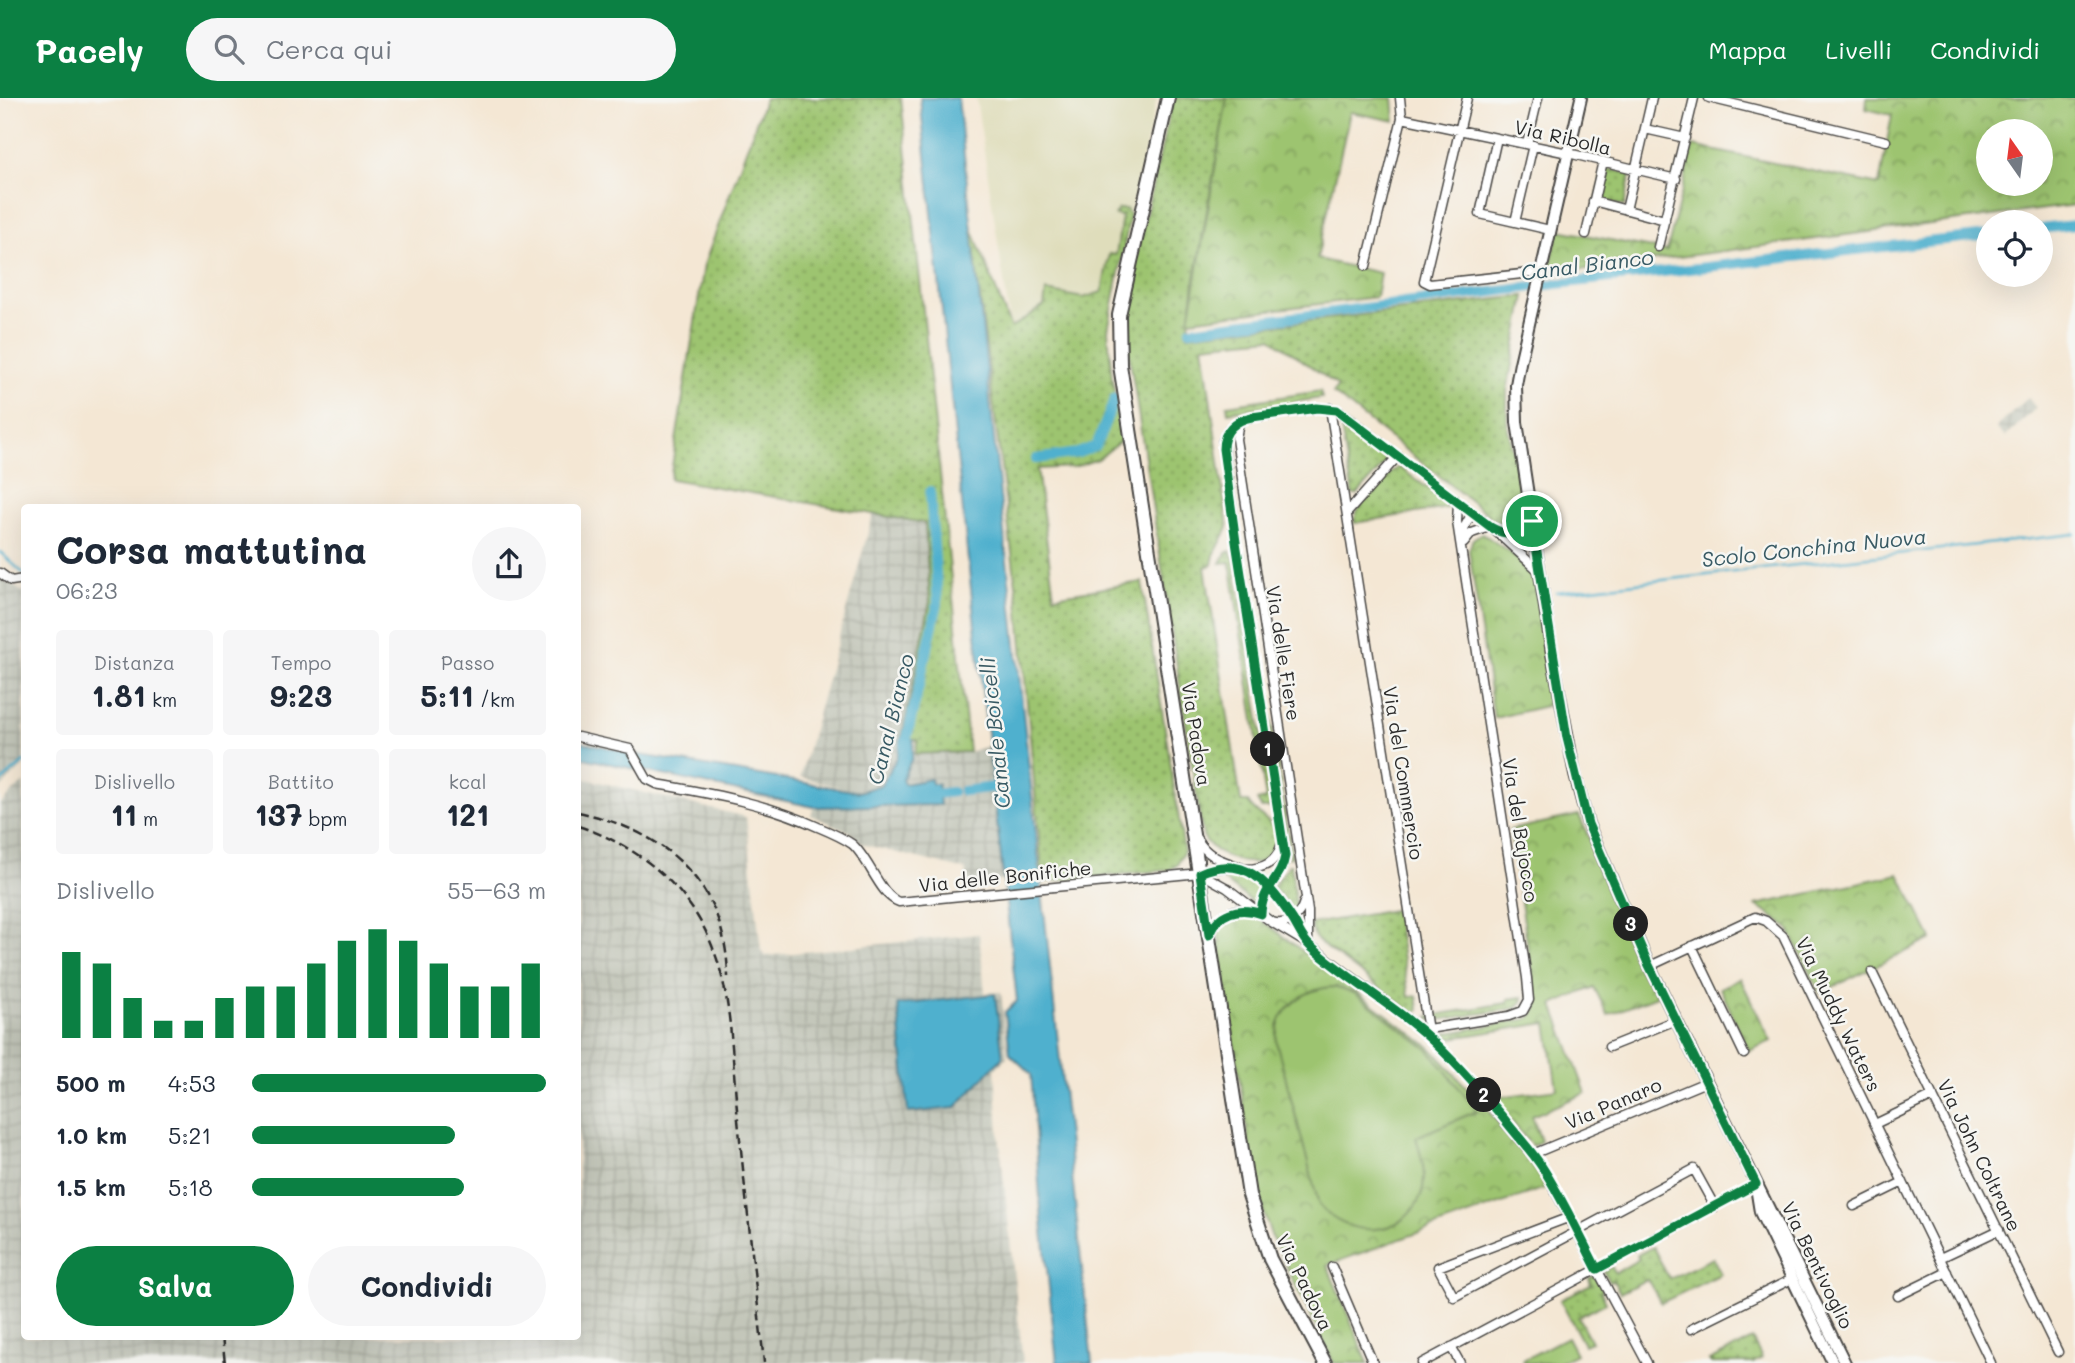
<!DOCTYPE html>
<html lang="it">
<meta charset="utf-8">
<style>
:root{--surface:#fff;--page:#f6f6f7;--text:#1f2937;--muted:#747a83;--accent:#0b8043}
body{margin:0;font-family:Mali,sans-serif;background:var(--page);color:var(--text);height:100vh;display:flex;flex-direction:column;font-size:26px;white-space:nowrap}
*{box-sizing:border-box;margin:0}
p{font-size:23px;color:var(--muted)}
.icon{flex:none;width:38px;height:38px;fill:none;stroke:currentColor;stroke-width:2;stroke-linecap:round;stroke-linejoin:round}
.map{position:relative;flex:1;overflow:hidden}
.panel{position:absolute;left:21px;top:406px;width:560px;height:836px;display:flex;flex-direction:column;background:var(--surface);border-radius:7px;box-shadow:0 7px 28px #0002}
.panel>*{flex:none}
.needle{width:46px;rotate:346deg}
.fabs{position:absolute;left:1976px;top:21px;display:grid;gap:14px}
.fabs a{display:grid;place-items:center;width:77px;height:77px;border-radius:50%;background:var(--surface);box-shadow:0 7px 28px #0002;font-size:35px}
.pin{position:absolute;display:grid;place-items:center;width:60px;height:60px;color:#fff;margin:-30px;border:4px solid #fff;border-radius:50%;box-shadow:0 2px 7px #0007}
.km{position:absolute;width:35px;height:35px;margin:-18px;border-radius:50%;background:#222;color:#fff;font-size:19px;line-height:35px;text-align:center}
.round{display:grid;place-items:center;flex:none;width:74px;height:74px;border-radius:37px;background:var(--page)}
.summary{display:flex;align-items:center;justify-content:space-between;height:119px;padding:0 35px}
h1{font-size:38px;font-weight:700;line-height:52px}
.figures{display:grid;grid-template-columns:repeat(3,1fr);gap:10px;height:119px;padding:7px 35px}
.figures div{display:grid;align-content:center;border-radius:7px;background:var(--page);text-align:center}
.figures b{font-size:30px;font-weight:700}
.figures small{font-size:19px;font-weight:400}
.figures p{font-size:19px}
.chart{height:196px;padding:14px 35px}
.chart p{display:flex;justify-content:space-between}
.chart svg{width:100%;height:126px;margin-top:7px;stroke:var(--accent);stroke-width:6}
.button{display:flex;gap:14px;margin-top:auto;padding:14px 35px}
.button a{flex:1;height:80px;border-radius:42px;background:var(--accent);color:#fff;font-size:28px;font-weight:700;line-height:80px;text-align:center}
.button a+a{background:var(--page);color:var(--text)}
ul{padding:0 35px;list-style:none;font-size:23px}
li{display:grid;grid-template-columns:112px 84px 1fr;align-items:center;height:52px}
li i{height:18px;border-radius:9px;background:var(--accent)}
header{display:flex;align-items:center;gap:42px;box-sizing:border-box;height:98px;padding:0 35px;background:var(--accent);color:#fff}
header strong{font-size:33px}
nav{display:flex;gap:38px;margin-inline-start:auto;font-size:24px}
.search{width:490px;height:63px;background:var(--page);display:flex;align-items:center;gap:18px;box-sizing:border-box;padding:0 24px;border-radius:38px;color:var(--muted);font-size:26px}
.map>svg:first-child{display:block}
.built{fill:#dfddbb}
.industrial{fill:url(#industrial-grid)}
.grass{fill:url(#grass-dots);stroke:#64784e;stroke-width:2}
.park{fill:url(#park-crowns);stroke:#64784e;stroke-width:2;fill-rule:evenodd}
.garden{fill:#9dc470;stroke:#64784e;stroke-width:2}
.water{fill:#50b0ce;stroke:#3e6e7c;stroke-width:2}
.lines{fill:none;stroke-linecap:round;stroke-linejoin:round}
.stream{stroke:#50b0ce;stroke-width:2.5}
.canal{stroke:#50b0ce;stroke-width:10}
.street-casing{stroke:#494744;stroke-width:11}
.secondary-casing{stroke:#494744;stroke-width:14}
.primary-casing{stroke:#494744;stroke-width:16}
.street{stroke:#fff;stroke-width:8}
.secondary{stroke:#fff;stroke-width:10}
.primary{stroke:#fff;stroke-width:12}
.rail{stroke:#2b2b2b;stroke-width:2.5;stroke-dasharray:10 5;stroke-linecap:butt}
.route-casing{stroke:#fff;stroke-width:14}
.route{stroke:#0b8043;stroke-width:9}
.labels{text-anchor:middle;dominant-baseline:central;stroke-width:5;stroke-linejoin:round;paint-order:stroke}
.street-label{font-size:19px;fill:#2b2b2b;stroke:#f6f6f2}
.water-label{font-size:21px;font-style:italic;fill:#385a64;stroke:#f6f6f2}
</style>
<header>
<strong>Pacely</strong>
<div class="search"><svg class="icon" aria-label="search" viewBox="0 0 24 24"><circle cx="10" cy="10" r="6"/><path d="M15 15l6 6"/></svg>Cerca qui</div>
<nav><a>Mappa</a><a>Livelli</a><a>Condividi</a></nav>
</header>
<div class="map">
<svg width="2075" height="1265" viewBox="0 0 2075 1265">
<defs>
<pattern id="industrial-grid" width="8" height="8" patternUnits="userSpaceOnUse" patternTransform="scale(1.75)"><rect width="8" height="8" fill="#c3c6b9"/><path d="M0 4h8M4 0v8" fill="none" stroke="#a8aa9f"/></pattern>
<pattern id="grass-dots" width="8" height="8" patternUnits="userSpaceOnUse" patternTransform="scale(1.75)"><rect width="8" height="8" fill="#9dc470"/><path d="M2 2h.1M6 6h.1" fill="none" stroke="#809f5c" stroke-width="1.8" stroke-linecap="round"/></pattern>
<pattern id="park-crowns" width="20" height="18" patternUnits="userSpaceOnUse" patternTransform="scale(1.75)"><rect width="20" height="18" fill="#9dc470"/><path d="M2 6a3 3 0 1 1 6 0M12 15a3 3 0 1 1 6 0" fill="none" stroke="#809f5c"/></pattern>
</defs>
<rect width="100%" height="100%" fill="#f6f6f2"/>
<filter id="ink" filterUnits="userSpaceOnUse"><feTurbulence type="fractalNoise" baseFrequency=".0143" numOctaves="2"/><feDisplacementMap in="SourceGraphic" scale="14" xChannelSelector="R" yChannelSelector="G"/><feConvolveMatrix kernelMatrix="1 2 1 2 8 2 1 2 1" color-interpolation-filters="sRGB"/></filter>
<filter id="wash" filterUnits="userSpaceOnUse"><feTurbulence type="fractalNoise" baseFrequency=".00686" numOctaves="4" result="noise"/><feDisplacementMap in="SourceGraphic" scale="28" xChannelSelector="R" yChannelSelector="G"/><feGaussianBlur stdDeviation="1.57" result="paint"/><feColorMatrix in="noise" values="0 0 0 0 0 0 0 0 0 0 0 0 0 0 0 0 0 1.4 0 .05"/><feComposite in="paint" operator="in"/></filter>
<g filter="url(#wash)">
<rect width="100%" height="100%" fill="#f4e7d4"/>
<!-- built -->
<path class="built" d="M976 0H1157L1130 118 1129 114 1122 117 1116 157 1110 156 1102 194 1083 200 1046 194 1044 209 1011 230Z"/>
<!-- industrial -->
<path class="industrial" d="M2028 300 2036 310 2005 339 1996 330Z
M873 416 925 424 930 504 905 622 906 625 890 674 881 687 859 694 800 679Z
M0 478 22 494 24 491V667L0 691Z
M990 647 993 690 1005 782 968 786 966 772 862 746 850 734 811 717 814 709 939 707 937 686H904L902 683 912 660 915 656 969 654Z
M578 679 746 719 761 853 765 858 979 836 985 895 1001 894 1007 959 995 971 999 1037 1023 1265H0V706L24 684V1239H578Z"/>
<!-- grass -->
<path class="grass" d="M765 0H901L969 654 915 656 918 642 902 639 930 504 925 425 670 381 704 167Z
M1173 0H1227L1193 192 1188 237 1525 198 1507 293V324L1526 418 1525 424 1513 431 1504 429 1333 295 1338 288 1271 240 1203 247 1228 430 1214 457 1212 467 1205 469 1241 704H1248C1255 717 1270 721 1274 731 1293 778 1221 771 1203 738L1123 216Z
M1604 70 1631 76 1624 108 1597 101Z
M1118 111H1126L1130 118 1108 232 1112 281 1123 341 1098 361 1074 369 1037 371 1054 498 1142 484 1184 753 1177 767 1169 772 1043 784 1018 503 971 128 1011 230 1044 208 1046 193 1083 200 1102 194 1109 156 1116 157 1122 118 1115 117Z
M1320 293 1322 300 1228 314 1227 307Z
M1346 326 1384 356 1386 364 1357 397H1353L1341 331V327Z
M1399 369 1445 403 1447 410 1354 425C1355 406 1381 386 1394 372Z
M1230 453 1234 461 1271 699V708L1269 710H1261L1257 703 1266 701 1230 464 1221 465 1226 455Z
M1242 455H1245L1292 759 1289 760Z
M1289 767H1291L1296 810 1294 813 1273 789Z
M1231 771C1245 776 1252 782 1261 794L1257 808 1216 776 1221 772Z
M1395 812 1409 899 1417 898 1419 911 1417 914H1412L1319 844 1314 838 1311 826Z
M1523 899 1522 904 1517 910 1438 922 1430 921 1429 918 1507 905 1508 901Z
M1653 1149 1669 1181 1713 1160 1721 1176 1661 1205 1647 1181 1620 1195 1613 1182 1609 1183 1603 1173 1611 1168 1615 1175 1639 1161 1637 1157Z
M1595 1177 1603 1192 1601 1194 1606 1205 1578 1219 1591 1244 1584 1247 1560 1202 1591 1186 1589 1180Z
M1752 1241 1762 1260 1753 1265H1710L1709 1263Z"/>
<!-- park -->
<path class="park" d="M1227 0H1393L1395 23 1350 14 1317 161 1380 175 1376 199 1189 222Z
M1867 0H2075V107L1548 176 1559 132 1667 153 1693 48 1879 87 1892 17 1866 11ZM1988 33H2040V86H1988Z
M1482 435 1532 470 1555 606 1494 620 1469 452 1473 441Z
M1579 717 1657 898 1608 917 1594 889 1553 907 1586 995 1532 1018 1541 1043 1532 1048 1492 1000 1557 991 1547 925 1439 942 1437 940 1438 937 1527 921 1532 918 1537 909 1510 732Z
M1899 776 1932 841 1820 895 1788 830 1756 807Z
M1242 814 1256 818 1431 950 1525 1054 1545 1090 1327 1167 1368 1265H1334L1271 1137 1256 1091 1217 829 1225 820Z
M1740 880 1771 943 1749 953 1720 890Z"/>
<!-- garden -->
<path class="garden" d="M1333 889 1354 895 1429 952 1477 1013 1416 1039C1421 1058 1428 1078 1421 1097 1404 1142 1345 1140 1319 1107L1277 947C1273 913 1302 891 1333 889Z
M1567 1239 1576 1256 1559 1265H1524L1523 1262Z"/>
<!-- water -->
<path class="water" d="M920 0H958L1092 1265H1057L1041 1114 1031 976 1010 956 1005 914 1017 903 972 501Z
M902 639 914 641 912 660 902 682 904 686 931 681 932 686H938L940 707 814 709 578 659V643L641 657 859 694 881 687 897 659Z
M995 896 1003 959 955 1010 908 1015 898 907Z"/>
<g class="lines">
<!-- stream -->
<path class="stream" d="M0 454 24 476
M1556 494 2075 436
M0 685 24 664"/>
<!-- canal -->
<path class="canal" d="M2040 131 2075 127
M1190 232 1548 187 1988 137
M1036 361 1078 355 1096 348 1115 300
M904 652 938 505 930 393
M963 693 1004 688
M926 697 952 694"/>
</g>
</g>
<g filter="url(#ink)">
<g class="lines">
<defs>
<path id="street" d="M1467 0 1424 183 1430 186 1540 174
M1709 0 1886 43
M1402 20 1568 55 1676 81
M1645 31 1685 40
M1497 40 1480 116 1550 132
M1527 46 1538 0
M1593 103 1665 122
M1626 112 1652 0
M1515 124 1533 47
M1586 136 1603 63
M1658 149 1694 0
M1366 168 1402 20 1400 0
M1330 310 1429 939
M1239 323 1236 341 1308 813V846
M1347 415 1398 358
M1495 432C1509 438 1523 437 1532 423
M1463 441 1465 428 1472 415
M1464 445 1472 435 1489 429
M0 475 11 483 24 481
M578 639 630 651 647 681 657 686C712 696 766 705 818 729 830 734 842 739 852 746 869 760 880 798 899 804L1200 775 1210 771 1235 768
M1197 741C1212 767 1235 762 1256 778 1278 794 1293 821 1306 844
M1246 771C1263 771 1276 765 1281 748
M1200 775 1227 790 1270 823 1308 846 1405 919 1431 941 1465 976 1543 1070 1647 1265
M1261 816C1262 789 1281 783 1285 758L1236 444 1223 343 1229 331 1246 320 1317 310 1337 312 1492 430 1539 473
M1272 824C1287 829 1300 818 1304 804
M1210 836C1216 818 1236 807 1255 813
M1692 848 1744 956
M1650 868 1755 819 1766 823 1783 838 1991 1265
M1872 874 2058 1254
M1428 931 1509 918 1523 913 1529 902 1527 880 1457 424 1458 405
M1609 949 1676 922
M1875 1026 1933 998
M1533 1056 1706 984
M1854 1108 1903 1084
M1570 1119 1438 1169 1454 1199 1694 1071 1715 1109
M1940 1160 1999 1132
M1332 1169 1373 1265
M1898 1198 1947 1174
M1691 1231 1792 1181
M1451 1249 1460 1265
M1422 1265 1756 1086"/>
<path id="secondary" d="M1581 0 1520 265 1516 287 1517 324 1552 556 1575 677 1588 726 1647 863 1845 1265
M1756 1089 1760 1114 1833 1265"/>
<path id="primary" d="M1168 0 1119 217 1120 267 1249 1097 1270 1161 1325 1265"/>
</defs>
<!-- street casing -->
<use href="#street" class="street-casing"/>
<!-- secondary casing -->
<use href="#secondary" class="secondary-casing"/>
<!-- primary casing -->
<use href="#primary" class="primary-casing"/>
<!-- street -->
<use href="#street" class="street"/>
<!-- secondary -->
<use href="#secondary" class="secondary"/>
<!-- primary -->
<use href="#primary" class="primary"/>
<!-- rail -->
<path class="rail" d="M578 714C665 733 726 784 728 879
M578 728C638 747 692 791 714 853 732 899 732 961 737 1011 745 1095 755 1180 764 1265
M222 1239 225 1265"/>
</g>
</g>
<g class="lines" filter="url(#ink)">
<defs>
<path id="route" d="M1532 423C1522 438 1507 438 1492 430L1337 312 1317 310 1252 319C1235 322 1223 333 1223 351L1236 444 1285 758C1281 783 1262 788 1261 816 1239 808 1218 814 1209 837L1200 775C1245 755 1270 786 1293 822 1298 830 1303 842 1310 848 1346 880 1389 904 1425 936 1454 962 1480 992 1505 1022 1518 1039 1533 1054 1544 1072 1564 1104 1580 1138 1597 1171L1756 1086 1647 863 1588 726 1567 640 1532 423"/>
</defs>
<!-- route casing -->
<use href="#route" class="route-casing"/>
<!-- route -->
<use href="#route" class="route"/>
</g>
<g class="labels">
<!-- street labels -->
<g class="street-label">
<text transform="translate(1563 39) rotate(13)">Via Ribolla</text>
<text transform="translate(1284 555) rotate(81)">Via delle Fiere</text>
<text transform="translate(1197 636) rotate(81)">Via Padova</text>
<text transform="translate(1404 675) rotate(81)">Via del Commercio</text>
<text transform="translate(1521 732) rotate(81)">Via del Bajocco</text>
<text transform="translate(1005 778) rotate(-6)">Via delle Bonifiche</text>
<text transform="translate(1839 916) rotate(64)">Via Muddy Waters</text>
<text transform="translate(1613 1005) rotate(-23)">Via Panaro</text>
<text transform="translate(1980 1057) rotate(64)">Via John Coltrane</text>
<text transform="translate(1818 1167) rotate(64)">Via Bentivoglio</text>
<text transform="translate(1305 1184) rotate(64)">Via Padova</text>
</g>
<!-- water labels -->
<g class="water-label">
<text transform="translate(1587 166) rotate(-7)">Canal Bianco</text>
<text transform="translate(1814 449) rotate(-6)">Scolo Conchina Nuova</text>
<text transform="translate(890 621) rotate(-76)">Canal Bianco</text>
<text transform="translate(994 635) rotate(-96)">Canale Boicelli</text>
</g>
</g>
</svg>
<div class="fabs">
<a><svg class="needle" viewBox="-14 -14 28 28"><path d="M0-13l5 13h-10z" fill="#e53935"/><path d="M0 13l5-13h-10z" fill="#747a83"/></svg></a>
<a><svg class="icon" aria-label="locate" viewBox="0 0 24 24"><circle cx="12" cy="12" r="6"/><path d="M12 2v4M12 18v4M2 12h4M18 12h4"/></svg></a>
</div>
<div class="pin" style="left:1532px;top:423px;background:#1e9e55"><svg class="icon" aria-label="arrive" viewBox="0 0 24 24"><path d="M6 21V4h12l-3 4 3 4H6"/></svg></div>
<b class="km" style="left:1268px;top:651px">1</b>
<b class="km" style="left:1484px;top:997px">2</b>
<b class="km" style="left:1631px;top:826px">3</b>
<section class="panel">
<div class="summary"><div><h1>Corsa mattutina</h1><p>06:23</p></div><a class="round"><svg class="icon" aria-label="share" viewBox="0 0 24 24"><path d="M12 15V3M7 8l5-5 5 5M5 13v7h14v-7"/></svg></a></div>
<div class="figures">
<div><p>Distanza</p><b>1.81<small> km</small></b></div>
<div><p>Tempo</p><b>9:23</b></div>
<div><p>Passo</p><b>5:11<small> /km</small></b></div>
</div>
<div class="figures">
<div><p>Dislivello</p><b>11<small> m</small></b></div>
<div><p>Battito</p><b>137<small> bpm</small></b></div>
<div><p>kcal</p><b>121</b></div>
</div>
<div class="chart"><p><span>Dislivello</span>55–63 m</p>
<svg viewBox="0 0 160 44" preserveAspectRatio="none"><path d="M5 44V14M15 44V18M25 44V30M35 44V38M45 44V38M55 44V30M65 44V26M75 44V26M85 44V18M95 44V10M105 44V6M115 44V10M125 44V18M135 44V26M145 44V26M155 44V18"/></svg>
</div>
<ul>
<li><b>500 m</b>4:53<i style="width:100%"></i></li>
<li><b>1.0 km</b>5:21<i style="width:69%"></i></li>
<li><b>1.5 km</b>5:18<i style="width:72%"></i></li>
</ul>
<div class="button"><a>Salva</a><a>Condividi</a></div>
</section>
</div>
